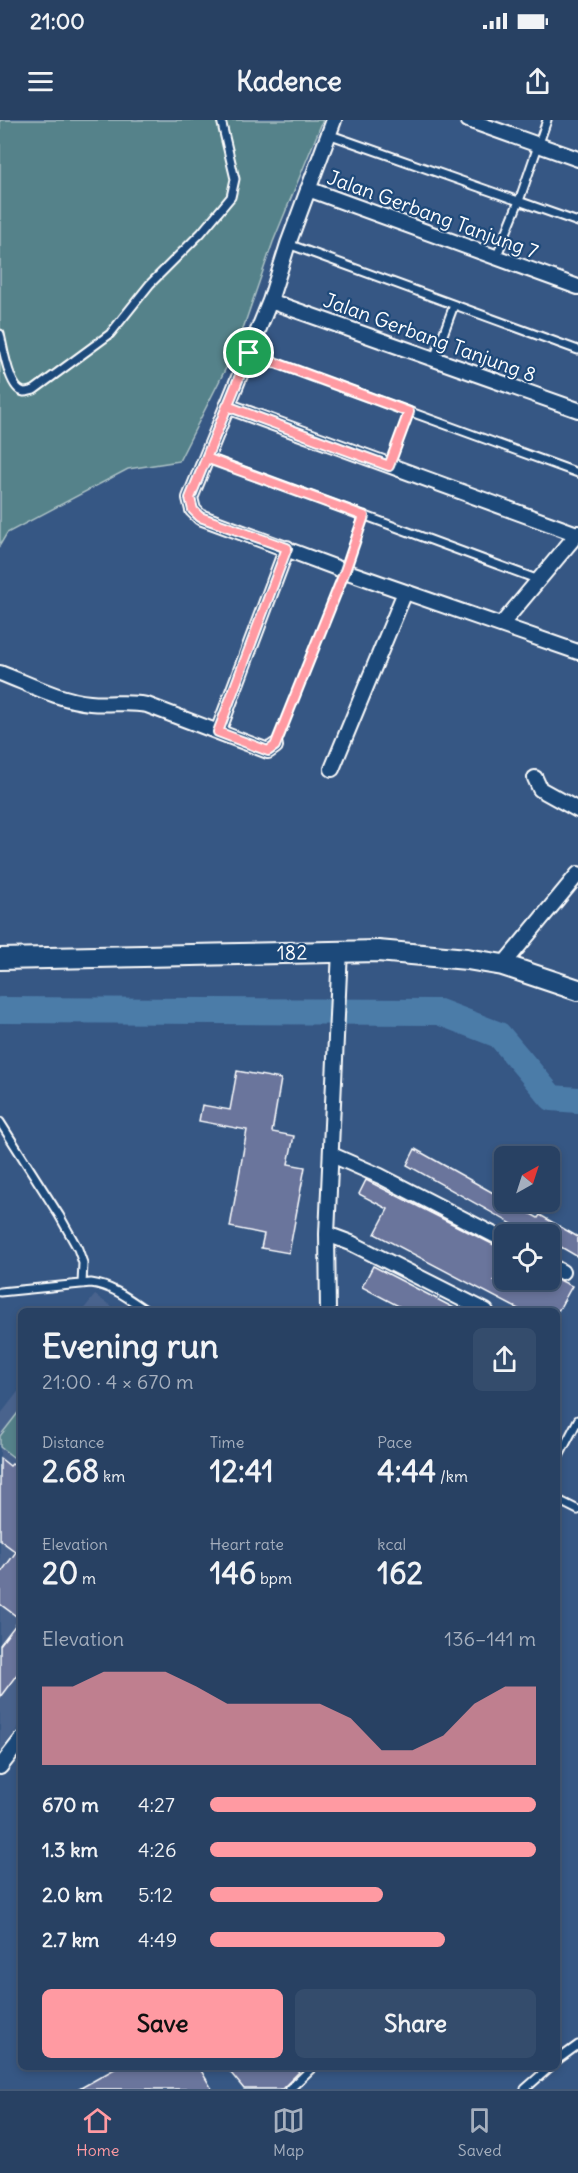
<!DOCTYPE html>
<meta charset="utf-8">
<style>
:root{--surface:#284163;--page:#344c6c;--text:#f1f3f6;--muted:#a5afbe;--line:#445a78;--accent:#ff9aa2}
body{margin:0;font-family:Delius,sans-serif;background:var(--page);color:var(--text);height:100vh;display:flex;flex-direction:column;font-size:22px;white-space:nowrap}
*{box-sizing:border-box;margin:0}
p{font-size:20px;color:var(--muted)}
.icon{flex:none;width:33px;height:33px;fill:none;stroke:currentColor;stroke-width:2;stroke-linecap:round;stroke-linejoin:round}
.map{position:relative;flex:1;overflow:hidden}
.panel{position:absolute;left:18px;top:1188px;width:542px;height:762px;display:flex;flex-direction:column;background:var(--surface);border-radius:9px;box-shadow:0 3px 9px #0003,0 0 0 2px var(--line)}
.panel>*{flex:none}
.needle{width:39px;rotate:39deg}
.buttons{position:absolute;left:494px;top:1026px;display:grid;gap:12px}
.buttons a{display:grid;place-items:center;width:66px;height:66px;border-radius:9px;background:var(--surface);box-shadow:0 3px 9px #0003,0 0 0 2px var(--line);font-size:30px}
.pin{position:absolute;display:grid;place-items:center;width:51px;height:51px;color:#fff;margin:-26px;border:3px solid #fff;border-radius:50%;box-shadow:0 2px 6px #0007}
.round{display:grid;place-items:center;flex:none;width:63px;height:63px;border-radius:9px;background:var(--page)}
.headline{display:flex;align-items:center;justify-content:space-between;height:102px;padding:0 24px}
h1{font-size:33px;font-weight:700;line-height:45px}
.figures{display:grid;grid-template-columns:repeat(3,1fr);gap:9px;height:102px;padding:6px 24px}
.figures div{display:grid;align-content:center}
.figures b{font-size:30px;font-weight:700}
.figures small{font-size:16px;font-weight:400}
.figures p{font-size:16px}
.chart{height:168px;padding:12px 24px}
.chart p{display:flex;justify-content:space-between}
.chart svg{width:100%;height:108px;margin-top:6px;fill:var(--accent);opacity:.7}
.primary-button{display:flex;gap:12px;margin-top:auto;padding:12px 24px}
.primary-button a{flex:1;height:69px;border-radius:9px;background:var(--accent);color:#111;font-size:24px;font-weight:700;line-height:69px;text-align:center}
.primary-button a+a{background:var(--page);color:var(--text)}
ul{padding:0 24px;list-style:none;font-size:20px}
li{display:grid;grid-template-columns:96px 72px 1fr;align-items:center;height:45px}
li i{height:15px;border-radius:8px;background:var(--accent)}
.status{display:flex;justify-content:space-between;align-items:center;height:42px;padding:0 30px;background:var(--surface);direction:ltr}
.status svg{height:16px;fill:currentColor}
header{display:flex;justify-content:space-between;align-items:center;height:78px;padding:0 24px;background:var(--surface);font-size:27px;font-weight:700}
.tabs{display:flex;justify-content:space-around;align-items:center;height:84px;border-top:2px solid var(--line);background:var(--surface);font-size:16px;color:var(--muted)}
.tabs a{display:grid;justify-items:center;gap:3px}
.tabs .active{color:var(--accent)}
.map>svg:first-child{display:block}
.built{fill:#4a638d}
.green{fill:#55828a;stroke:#aac0c4;stroke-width:1.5}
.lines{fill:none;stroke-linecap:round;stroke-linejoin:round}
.river{stroke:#4b7ba8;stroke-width:26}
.building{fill:#6b749c;stroke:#fff;stroke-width:1.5}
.lane-casing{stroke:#fff;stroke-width:11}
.street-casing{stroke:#fff;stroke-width:18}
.secondary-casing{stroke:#fff;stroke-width:24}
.lane{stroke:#1f4a7a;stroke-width:7}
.street{stroke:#1f4a7a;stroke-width:14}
.secondary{stroke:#1f4a7a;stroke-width:20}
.route-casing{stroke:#fff;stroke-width:12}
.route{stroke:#ff9aa2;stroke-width:8}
.labels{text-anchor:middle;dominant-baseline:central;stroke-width:4.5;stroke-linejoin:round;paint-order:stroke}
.street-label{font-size:20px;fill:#fff;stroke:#1f4a7a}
</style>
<div class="status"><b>21:00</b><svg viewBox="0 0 49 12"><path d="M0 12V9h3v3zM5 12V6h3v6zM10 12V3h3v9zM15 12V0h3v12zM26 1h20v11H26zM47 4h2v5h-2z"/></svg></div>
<header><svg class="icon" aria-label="menu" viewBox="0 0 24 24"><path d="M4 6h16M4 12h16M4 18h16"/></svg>Kadence<svg class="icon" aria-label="share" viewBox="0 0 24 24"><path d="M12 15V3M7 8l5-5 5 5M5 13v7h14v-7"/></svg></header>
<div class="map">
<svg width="578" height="1969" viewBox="0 0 578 1969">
<rect width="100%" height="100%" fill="#365784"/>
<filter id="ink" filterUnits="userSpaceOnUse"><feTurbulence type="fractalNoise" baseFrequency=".0167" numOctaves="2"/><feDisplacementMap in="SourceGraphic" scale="12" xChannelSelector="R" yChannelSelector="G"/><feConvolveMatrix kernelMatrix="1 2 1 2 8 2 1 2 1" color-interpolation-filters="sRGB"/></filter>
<g filter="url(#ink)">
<!-- built -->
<path class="built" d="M95 1175 118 1191H82Z
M21 1268V1604L0 1631V1295Z"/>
<!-- green -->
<path class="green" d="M0 0H323L273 122 237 226 179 341 128 349 7 413 0 425Z
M21 1289V1343L0 1327V1316Z"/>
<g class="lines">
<!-- river -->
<path class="river" d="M0 890 439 892 499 915 552 978 578 980"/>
</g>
<!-- building -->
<path class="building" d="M237 951 281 959 272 1012 294 1016 288 1044 305 1047 289 1133 261 1128 264 1114 230 1107 247 1010 199 1001 202 985 230 990Z
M415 1029 504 1079V1082H509L538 1098 540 1095 578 1117V1137L549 1120V1114H539L523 1106 521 1109 407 1045Z
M366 1060 504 1130V1142L494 1160H549V1155L572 1166 558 1191H522L375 1114 388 1089 359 1074Z
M373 1146 460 1191H408L362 1167Z
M0 1338 10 1346 12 1344 21 1350V1549L0 1577V1525L20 1499 0 1484V1454L16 1432 0 1420Z
M118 1947H199L212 1969H79Z
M226 1947H295L299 1952 282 1969H244Z"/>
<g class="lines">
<defs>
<path id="lane" d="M328 14 578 102
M288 124 578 230
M496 138 519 81 547 0
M0 214C3 227 9 270 24 272 27 272 30 271 34 270L110 214 150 164 201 113 231 77 235 59 221 0
M249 233 578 353
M434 239 454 185
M206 337 539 460
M389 346 409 292
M275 626 345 451 364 395
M0 1002 59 1095 78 1129 83 1143 82 1164
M0 1172 91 1163C113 1166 129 1179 147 1191
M556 1342 578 1300
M556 1379 578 1390
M556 1941 578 1925
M290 1969 313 1947
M525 1969 550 1947"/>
<path id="street" d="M334 0 288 124 270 181 190 378 193 390 200 397 345 451 578 532
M468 0 578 39
M308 69 578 167
M270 181 578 290
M227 286 577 414
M501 505 578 413
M0 553C29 564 59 580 90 583 109 585 128 581 147 585L268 631 275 626
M218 612 287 428
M332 649 405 472
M535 658 540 669 578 690
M503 845 578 754
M332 1035 380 1056 504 1120
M327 1114 351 1123 486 1191
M549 1145 562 1152
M328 1191 327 1114 340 830
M0 1647 21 1620"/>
<path id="secondary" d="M0 839 378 831 467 839 503 845 578 870"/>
</defs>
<!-- lane casing -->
<use href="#lane" class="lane-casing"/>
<!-- street casing -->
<use href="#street" class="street-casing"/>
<!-- secondary casing -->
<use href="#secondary" class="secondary-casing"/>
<!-- lane -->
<use href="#lane" class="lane"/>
<!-- street -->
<use href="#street" class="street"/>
<!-- secondary -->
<use href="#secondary" class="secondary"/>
</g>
</g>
<g class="lines" filter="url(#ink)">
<defs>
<path id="route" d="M249 233 190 378 193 390 200 397 287 428 218 612 268 631 275 626 345 451 364 396 206 338 227 286 389 346 409 292 249 233"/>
</defs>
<!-- route casing -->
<use href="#route" class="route-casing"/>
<!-- route -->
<use href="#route" class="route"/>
</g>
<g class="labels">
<!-- street labels -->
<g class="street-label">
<text transform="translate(433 94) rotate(20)">Jalan Gerbang Tanjung 7</text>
<text transform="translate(430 217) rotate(20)">Jalan Gerbang Tanjung 8</text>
<text transform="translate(292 832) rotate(-1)">182</text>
</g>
</g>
</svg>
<div class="buttons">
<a><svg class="needle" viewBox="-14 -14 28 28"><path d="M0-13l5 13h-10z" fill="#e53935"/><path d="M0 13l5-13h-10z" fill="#a5afbe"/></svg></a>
<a><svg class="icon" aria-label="locate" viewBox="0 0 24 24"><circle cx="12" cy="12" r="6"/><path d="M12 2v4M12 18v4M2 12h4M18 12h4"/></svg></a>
</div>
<div class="pin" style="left:249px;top:233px;background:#1e9e55"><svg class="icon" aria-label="arrive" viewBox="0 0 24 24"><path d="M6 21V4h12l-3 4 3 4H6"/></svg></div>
<section class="panel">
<div class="headline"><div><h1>Evening run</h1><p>21:00 · 4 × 670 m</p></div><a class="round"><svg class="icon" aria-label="share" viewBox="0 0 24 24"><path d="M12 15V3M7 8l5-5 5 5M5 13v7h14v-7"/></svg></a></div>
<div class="figures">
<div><p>Distance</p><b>2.68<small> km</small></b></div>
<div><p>Time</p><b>12:41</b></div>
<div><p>Pace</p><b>4:44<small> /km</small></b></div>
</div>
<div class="figures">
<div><p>Elevation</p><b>20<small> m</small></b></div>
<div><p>Heart rate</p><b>146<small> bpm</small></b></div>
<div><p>kcal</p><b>162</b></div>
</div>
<div class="chart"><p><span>Elevation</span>136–141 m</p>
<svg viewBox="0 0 160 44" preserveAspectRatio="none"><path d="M0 44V12L10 12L20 6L30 6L40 6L50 12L60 19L70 19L80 19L90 19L100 25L110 38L120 38L130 32L140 19L150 12L160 12V44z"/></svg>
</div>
<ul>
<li><b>670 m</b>4:27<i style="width:100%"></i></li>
<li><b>1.3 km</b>4:26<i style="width:100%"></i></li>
<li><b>2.0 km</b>5:12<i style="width:53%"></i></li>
<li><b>2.7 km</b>4:49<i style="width:72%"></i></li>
</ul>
<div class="primary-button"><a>Save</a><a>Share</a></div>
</section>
</div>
<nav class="tabs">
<a class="active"><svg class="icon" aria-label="home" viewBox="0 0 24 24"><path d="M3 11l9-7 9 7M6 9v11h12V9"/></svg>Home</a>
<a><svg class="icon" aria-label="map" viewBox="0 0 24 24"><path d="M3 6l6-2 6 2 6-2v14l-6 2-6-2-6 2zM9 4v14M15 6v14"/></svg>Map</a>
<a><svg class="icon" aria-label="saved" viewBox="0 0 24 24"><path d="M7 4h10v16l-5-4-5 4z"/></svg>Saved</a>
</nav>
